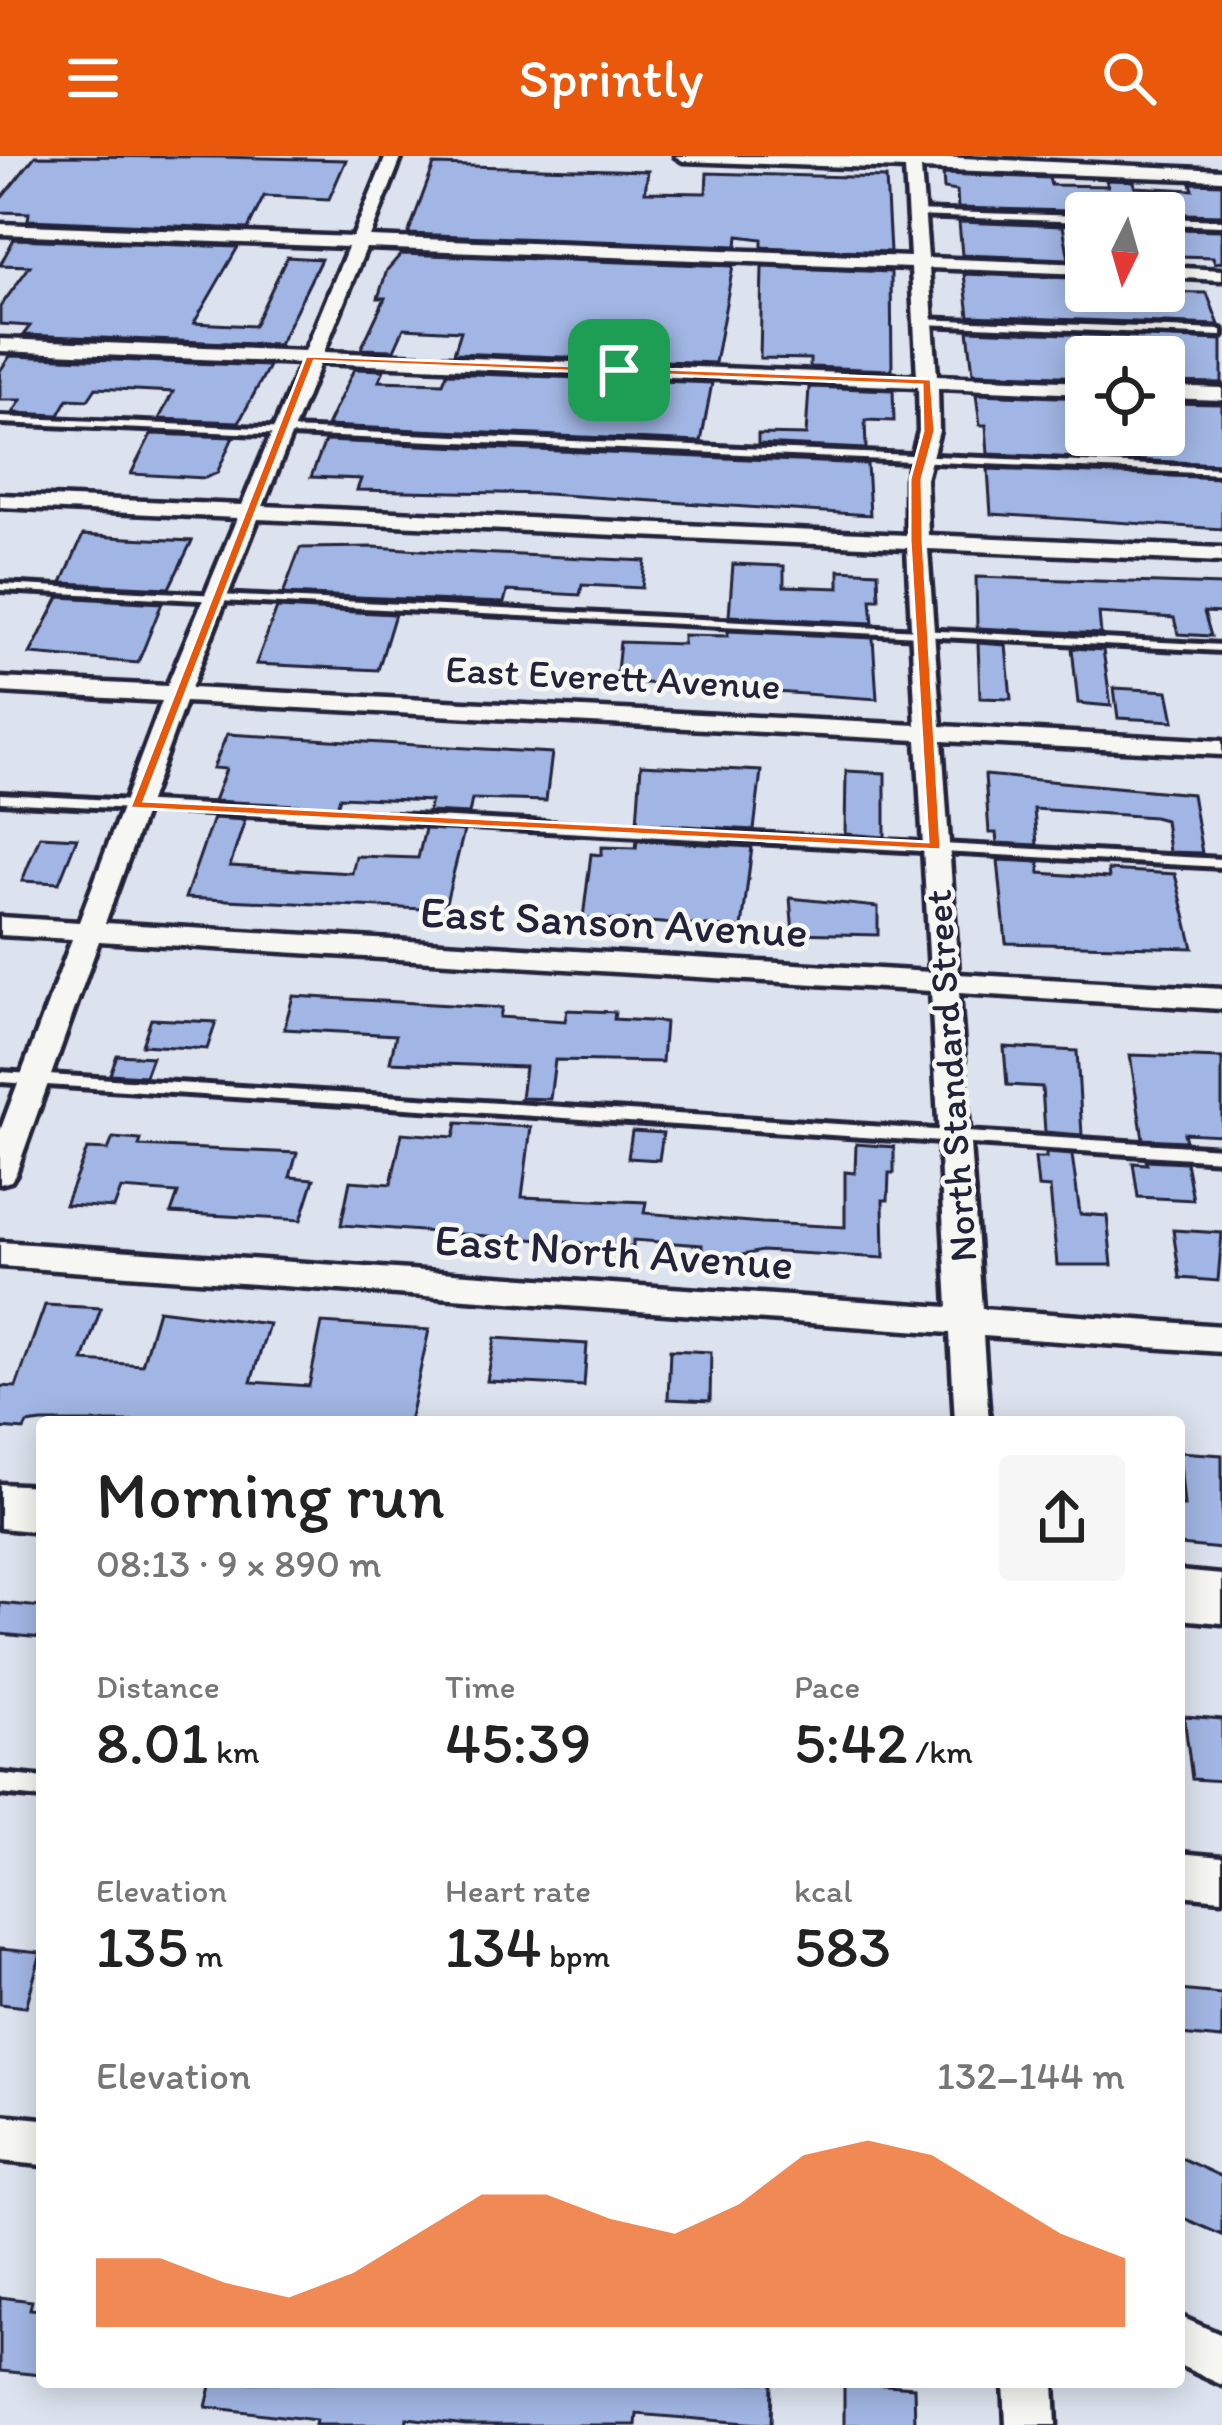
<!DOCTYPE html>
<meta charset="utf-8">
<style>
:root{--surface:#fff;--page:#f6f6f6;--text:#222;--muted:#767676;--accent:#ea580c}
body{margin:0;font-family:Itim,sans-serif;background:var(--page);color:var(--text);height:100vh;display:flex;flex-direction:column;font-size:45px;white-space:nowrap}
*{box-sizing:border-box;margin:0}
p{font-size:39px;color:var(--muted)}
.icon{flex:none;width:66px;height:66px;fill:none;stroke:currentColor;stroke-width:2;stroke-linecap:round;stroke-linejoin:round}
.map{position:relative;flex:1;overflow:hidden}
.details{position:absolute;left:36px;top:1260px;width:1149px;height:972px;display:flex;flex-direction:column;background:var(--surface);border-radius:12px;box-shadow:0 6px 30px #0003}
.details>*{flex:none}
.needle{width:78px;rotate:185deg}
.tools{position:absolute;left:1065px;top:36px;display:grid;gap:24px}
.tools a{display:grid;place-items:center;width:120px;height:120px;border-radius:12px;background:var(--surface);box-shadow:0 6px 30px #0003;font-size:60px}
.pin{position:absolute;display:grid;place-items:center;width:102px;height:102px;color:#fff;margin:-51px;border-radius:24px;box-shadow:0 6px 18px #0006}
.round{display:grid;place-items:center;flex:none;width:126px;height:126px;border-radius:12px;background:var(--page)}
.summary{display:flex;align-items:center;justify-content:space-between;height:204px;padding:0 60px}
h1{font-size:66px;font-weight:600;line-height:90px}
.metrics{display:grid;grid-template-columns:repeat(3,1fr);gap:18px;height:204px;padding:12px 60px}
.metrics div{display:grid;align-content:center}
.metrics b{font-size:60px;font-weight:600}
.metrics small{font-size:33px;font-weight:400}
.metrics p{font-size:33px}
.chart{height:336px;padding:24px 60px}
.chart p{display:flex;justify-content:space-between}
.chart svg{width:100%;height:216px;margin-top:12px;fill:var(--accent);opacity:.7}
header{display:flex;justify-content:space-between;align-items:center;height:156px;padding:0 60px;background:var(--accent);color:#fff;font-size:54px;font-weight:600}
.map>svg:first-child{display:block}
.building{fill:#a1b6e4;stroke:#22223b;stroke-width:3}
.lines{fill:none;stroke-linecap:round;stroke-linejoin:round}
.lane-casing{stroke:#22223b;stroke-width:10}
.street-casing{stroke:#22223b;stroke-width:9}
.secondary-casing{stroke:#22223b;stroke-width:9}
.lane{fill:#f6f6f2;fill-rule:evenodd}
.street{fill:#f6f6f2;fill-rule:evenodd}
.secondary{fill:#f6f6f2;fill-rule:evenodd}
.route{fill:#ea580c;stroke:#fff;stroke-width:3;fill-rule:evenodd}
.labels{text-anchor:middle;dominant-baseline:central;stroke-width:9;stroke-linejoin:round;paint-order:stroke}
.far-street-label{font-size:39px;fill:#22223b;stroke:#f6f6f2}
.street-label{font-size:45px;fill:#22223b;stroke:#f6f6f2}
</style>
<header><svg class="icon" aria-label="menu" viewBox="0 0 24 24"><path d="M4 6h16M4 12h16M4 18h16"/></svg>Sprintly<svg class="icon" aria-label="search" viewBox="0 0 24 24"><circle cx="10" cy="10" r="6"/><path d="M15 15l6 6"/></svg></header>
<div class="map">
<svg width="1222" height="2269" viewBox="0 0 1222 2269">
<rect width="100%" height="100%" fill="#dce3ee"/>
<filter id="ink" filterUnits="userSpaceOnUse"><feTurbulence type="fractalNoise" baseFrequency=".00833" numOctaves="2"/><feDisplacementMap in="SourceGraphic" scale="24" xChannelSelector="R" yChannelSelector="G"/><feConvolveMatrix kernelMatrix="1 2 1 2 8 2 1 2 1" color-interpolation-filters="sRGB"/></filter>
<g filter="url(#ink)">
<!-- building -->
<path class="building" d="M35 0 221 1 346 4 329 43 264 40 248 73 28 64 29 57 0 56V44Z
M434 9 648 15 645 36 706 37 707 17 886 22 890 96 762 91V83L738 80 737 90 408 78Z
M943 18 1049 22 1051 29 1108 30 1106 24 1134 25 1135 31 1193 34 1191 27 1222 28V59L958 52 957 35 944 33Z
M959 66 1063 70 1069 103 962 99Z
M1170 73 1222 74V106L1215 107 1213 101 1178 100Z
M14 83 238 91 194 167 254 170 287 101 321 103 279 189 23 179 30 170 0 168V151L30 110 0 109Z
M401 98 733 110 715 207 454 197 461 175 404 172 394 194 361 193 385 142H378L387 114Z
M762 111 891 116 892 214 810 211V203L760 202Z
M964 118 1072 122 1079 135 1207 137 1219 169 969 160Z
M968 174 1222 184V227L1164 226V201H1086V221L973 217Z
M10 200 269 210 239 266 159 263 173 236 96 232 88 244 68 243 59 259 13 257 21 244H0V215Z
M354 213 384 214 379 225 443 227 447 217 712 227 701 286 327 270Z
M809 231 893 234 894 265 865 264 866 293 758 288V278L806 279Z
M976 238 1086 242V279H1175L1167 247 1222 248V308L988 298 986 269H980Z
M151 278 233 281 217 317 205 322 131 318Z
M325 285 867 308 870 359 546 338 357 334 361 323 311 321Z
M988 313 1222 322V373L991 358Z
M83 379 127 382 192 385 169 432 62 427Z
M374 391 437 395 645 405 642 432 582 429 580 439 507 435 504 447 283 438 300 392Z
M733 408 784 410V430L839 432V414L878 416 879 443H871L873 467 729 460Z
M976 421 1222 429V457L1204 456 1211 480 1178 478 1174 462 1099 457 1101 478 977 472Z
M59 441 162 447 138 507 30 498Z
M277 452 395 458 378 514 256 508Z
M728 475 873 482 877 543 616 525 620 486 683 488V479L728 480Z
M978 487 1006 489 1011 543 980 542Z
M1072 492 1103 494 1111 550 1078 547Z
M1114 532 1168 535 1174 565 1118 562Z
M227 578 552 597 546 645 472 643 469 658 428 656 431 645 340 641 337 651 214 645 226 613 213 612Z
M641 609 761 615 754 674 637 667Z
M846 615 885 617V681L845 678Z
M985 619 1192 638 1202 697 1169 696 1165 664 1154 661 1034 653 1037 689 997 687 996 677H989Z
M213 662 245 664 230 710 352 717 356 700 418 702 425 673 464 675 444 754 185 742Z
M40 680 77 682 59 727 22 725Z
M637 684 752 691 742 772 583 762 591 698 602 699V691L636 692Z
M998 704 1039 706 1040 717 1109 722 1108 714 1175 718 1193 792 1006 787Z
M790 742 878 751V779L793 777Z
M293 840 502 852 500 861 565 865 567 854 615 856 614 863 665 866 662 906 555 904 550 943 521 942 525 911 390 906 396 879 284 873Z
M151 863 216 866 207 893 142 889Z
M1004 891 1077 895 1082 979 1045 976 1042 931 1007 929Z
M117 899 152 901 145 920 110 918Z
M1130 899 1222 902V979L1184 977 1186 985 1143 983Z
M457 967 531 971 522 1041 646 1046 644 1057 762 1067 845 1071V1016L855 1017 856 988 894 991V1017H889L888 1044H883L884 1102 762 1095 738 1100 702 1097V1089L633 1084V1091L341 1069 350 1025 391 1028 402 977 454 981Z
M632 975 663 977 659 1004 628 1002Z
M113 982 141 984 139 990 297 997 290 1021 314 1023 301 1064 171 1057 178 1037 121 1033 114 1052 65 1049 87 993 108 994Z
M1046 997 1072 999 1080 1058 1107 1060 1112 1109H1057L1050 1032 1038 1031 1035 1002H1046Z
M1146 1004 1186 1006 1193 1044 1138 1041 1133 1007 1147 1008Z
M1173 1074 1222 1077 1218 1125 1180 1122Z
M45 1149 101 1152 83 1205 142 1209 158 1154 269 1168 251 1226 309 1230 322 1167 429 1174 409 1266H42L27 1268 24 1274 0 1272V1230L16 1231Z
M495 1182 587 1188 584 1230 487 1225Z
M670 1194 711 1196 710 1245 668 1243Z
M1179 1296 1222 1299V1393L1179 1389V1350H1184Z
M0 1447 42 1451V1482L0 1478Z
M1184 1560 1222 1563V1625L1192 1623Z
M0 1793 41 1797 26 1851 0 1848Z
M1179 1834 1222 1838V1883L1179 1879Z
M1179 2001 1222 2021V2079L1179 2060Z
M0 2141 32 2145 30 2153 42 2154V2219L0 2215Z
M212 2226H772L771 2269 637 2258 636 2269H466L407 2262 406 2269H315L316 2264 206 2251Z
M844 2226 914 2231 915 2269H844Z"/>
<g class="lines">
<defs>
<path id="lane" d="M911 55 1086 60V66L914 60Z
M1164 62 1222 64V70L1164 68Z
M919 163 1222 174V180L922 168 919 167Z
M0 261 1222 312V318L0 267Z
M0 428 1222 489V495L0 434Z
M0 638 1222 703V711L0 646Z
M0 916 1222 992V1004L0 926Z
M0 1618 42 1622V1642L0 1638Z"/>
<path id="street" d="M386 0H402L370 81 910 101 905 13 683 5 675 0H920L1222 14V24L921 13 928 102 1086 108V118L929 112 937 220 1086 226V238L938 232 939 275 926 323 928 379 1222 392V406L928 393 941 570 1222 585V599L942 585 958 818 1222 833V853L959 837 982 1153 1222 1170V1196L983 1180 989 1266H955L950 1177 0 1110V1086L948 1151 931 835 99 785 16 1017 11 1025 0 1028V975L72 783 0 779V761L79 766 162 545 0 536V522L167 530 237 362 0 351V339L242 349 301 207 0 195V183L305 195 348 91 0 78V68L353 81ZM366 92 911 112 917 220 324 196ZM320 207 918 231 919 275 906 323V379L263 350ZM258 363 907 392 916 569 191 532ZM185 546 917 584 930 816 105 767Z
M1164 111 1222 114V124L1164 121Z
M1164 230 1222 232V244L1164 242Z
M1179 1697 1222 1701V1743L1179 1739Z
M0 1959 42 1963V2009L0 2005Z
M1179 2160 1222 2179V2229L1179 2209Z
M1004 2226H1054L1056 2269H1006Z"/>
<path id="secondary" d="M0 1328 42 1330V1376L0 1372Z
M1179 1415 1222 1419V1467L1179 1463Z"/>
</defs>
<!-- lane casing -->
<use href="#lane" class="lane-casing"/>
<!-- street casing -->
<use href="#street" class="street-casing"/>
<!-- secondary casing -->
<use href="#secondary" class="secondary-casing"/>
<!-- lane -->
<use href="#lane" class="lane"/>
<!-- street -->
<use href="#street" class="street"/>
<!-- secondary -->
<use href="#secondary" class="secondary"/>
</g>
</g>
<!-- route -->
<path class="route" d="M306 200 931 223 935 275 922 323 923 384 941 694 130 652ZM314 205 922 229 923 275 910 323V384L928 686 144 645Z"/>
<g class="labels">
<!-- far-street labels -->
<g class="far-street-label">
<text transform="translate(613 521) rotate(3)">East Everett Avenue</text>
<text transform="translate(950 920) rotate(-94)">North Standard Street</text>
</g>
<!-- street labels -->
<g class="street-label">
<text transform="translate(614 765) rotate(3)">East Sanson Avenue</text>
<text transform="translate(614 1095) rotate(4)">East North Avenue</text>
</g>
</g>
</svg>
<div class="tools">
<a><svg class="needle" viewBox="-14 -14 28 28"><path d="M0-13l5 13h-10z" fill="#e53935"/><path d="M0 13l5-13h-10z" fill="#767676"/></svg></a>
<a><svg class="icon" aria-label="locate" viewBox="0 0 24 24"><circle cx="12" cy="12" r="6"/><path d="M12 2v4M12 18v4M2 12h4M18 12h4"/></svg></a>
</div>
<div class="pin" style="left:619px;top:214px;background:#1e9e55"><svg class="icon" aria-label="arrive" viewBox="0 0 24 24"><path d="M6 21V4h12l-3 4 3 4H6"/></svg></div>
<section class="details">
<div class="summary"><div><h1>Morning run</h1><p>08:13 · 9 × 890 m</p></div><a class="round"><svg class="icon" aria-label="share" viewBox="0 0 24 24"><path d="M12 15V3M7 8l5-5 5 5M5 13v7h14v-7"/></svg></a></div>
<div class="metrics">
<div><p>Distance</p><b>8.01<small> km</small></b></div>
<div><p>Time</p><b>45:39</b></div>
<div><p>Pace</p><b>5:42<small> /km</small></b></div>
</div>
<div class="metrics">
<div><p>Elevation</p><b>135<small> m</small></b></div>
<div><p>Heart rate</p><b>134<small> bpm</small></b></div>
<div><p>kcal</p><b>583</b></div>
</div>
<div class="chart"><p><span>Elevation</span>132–144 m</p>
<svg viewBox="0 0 160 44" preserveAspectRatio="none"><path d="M0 44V30L10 30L20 35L30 38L40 33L50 25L60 17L70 17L80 22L90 25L100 19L110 9L120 6L130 9L140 17L150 25L160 30V44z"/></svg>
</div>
</section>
</div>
